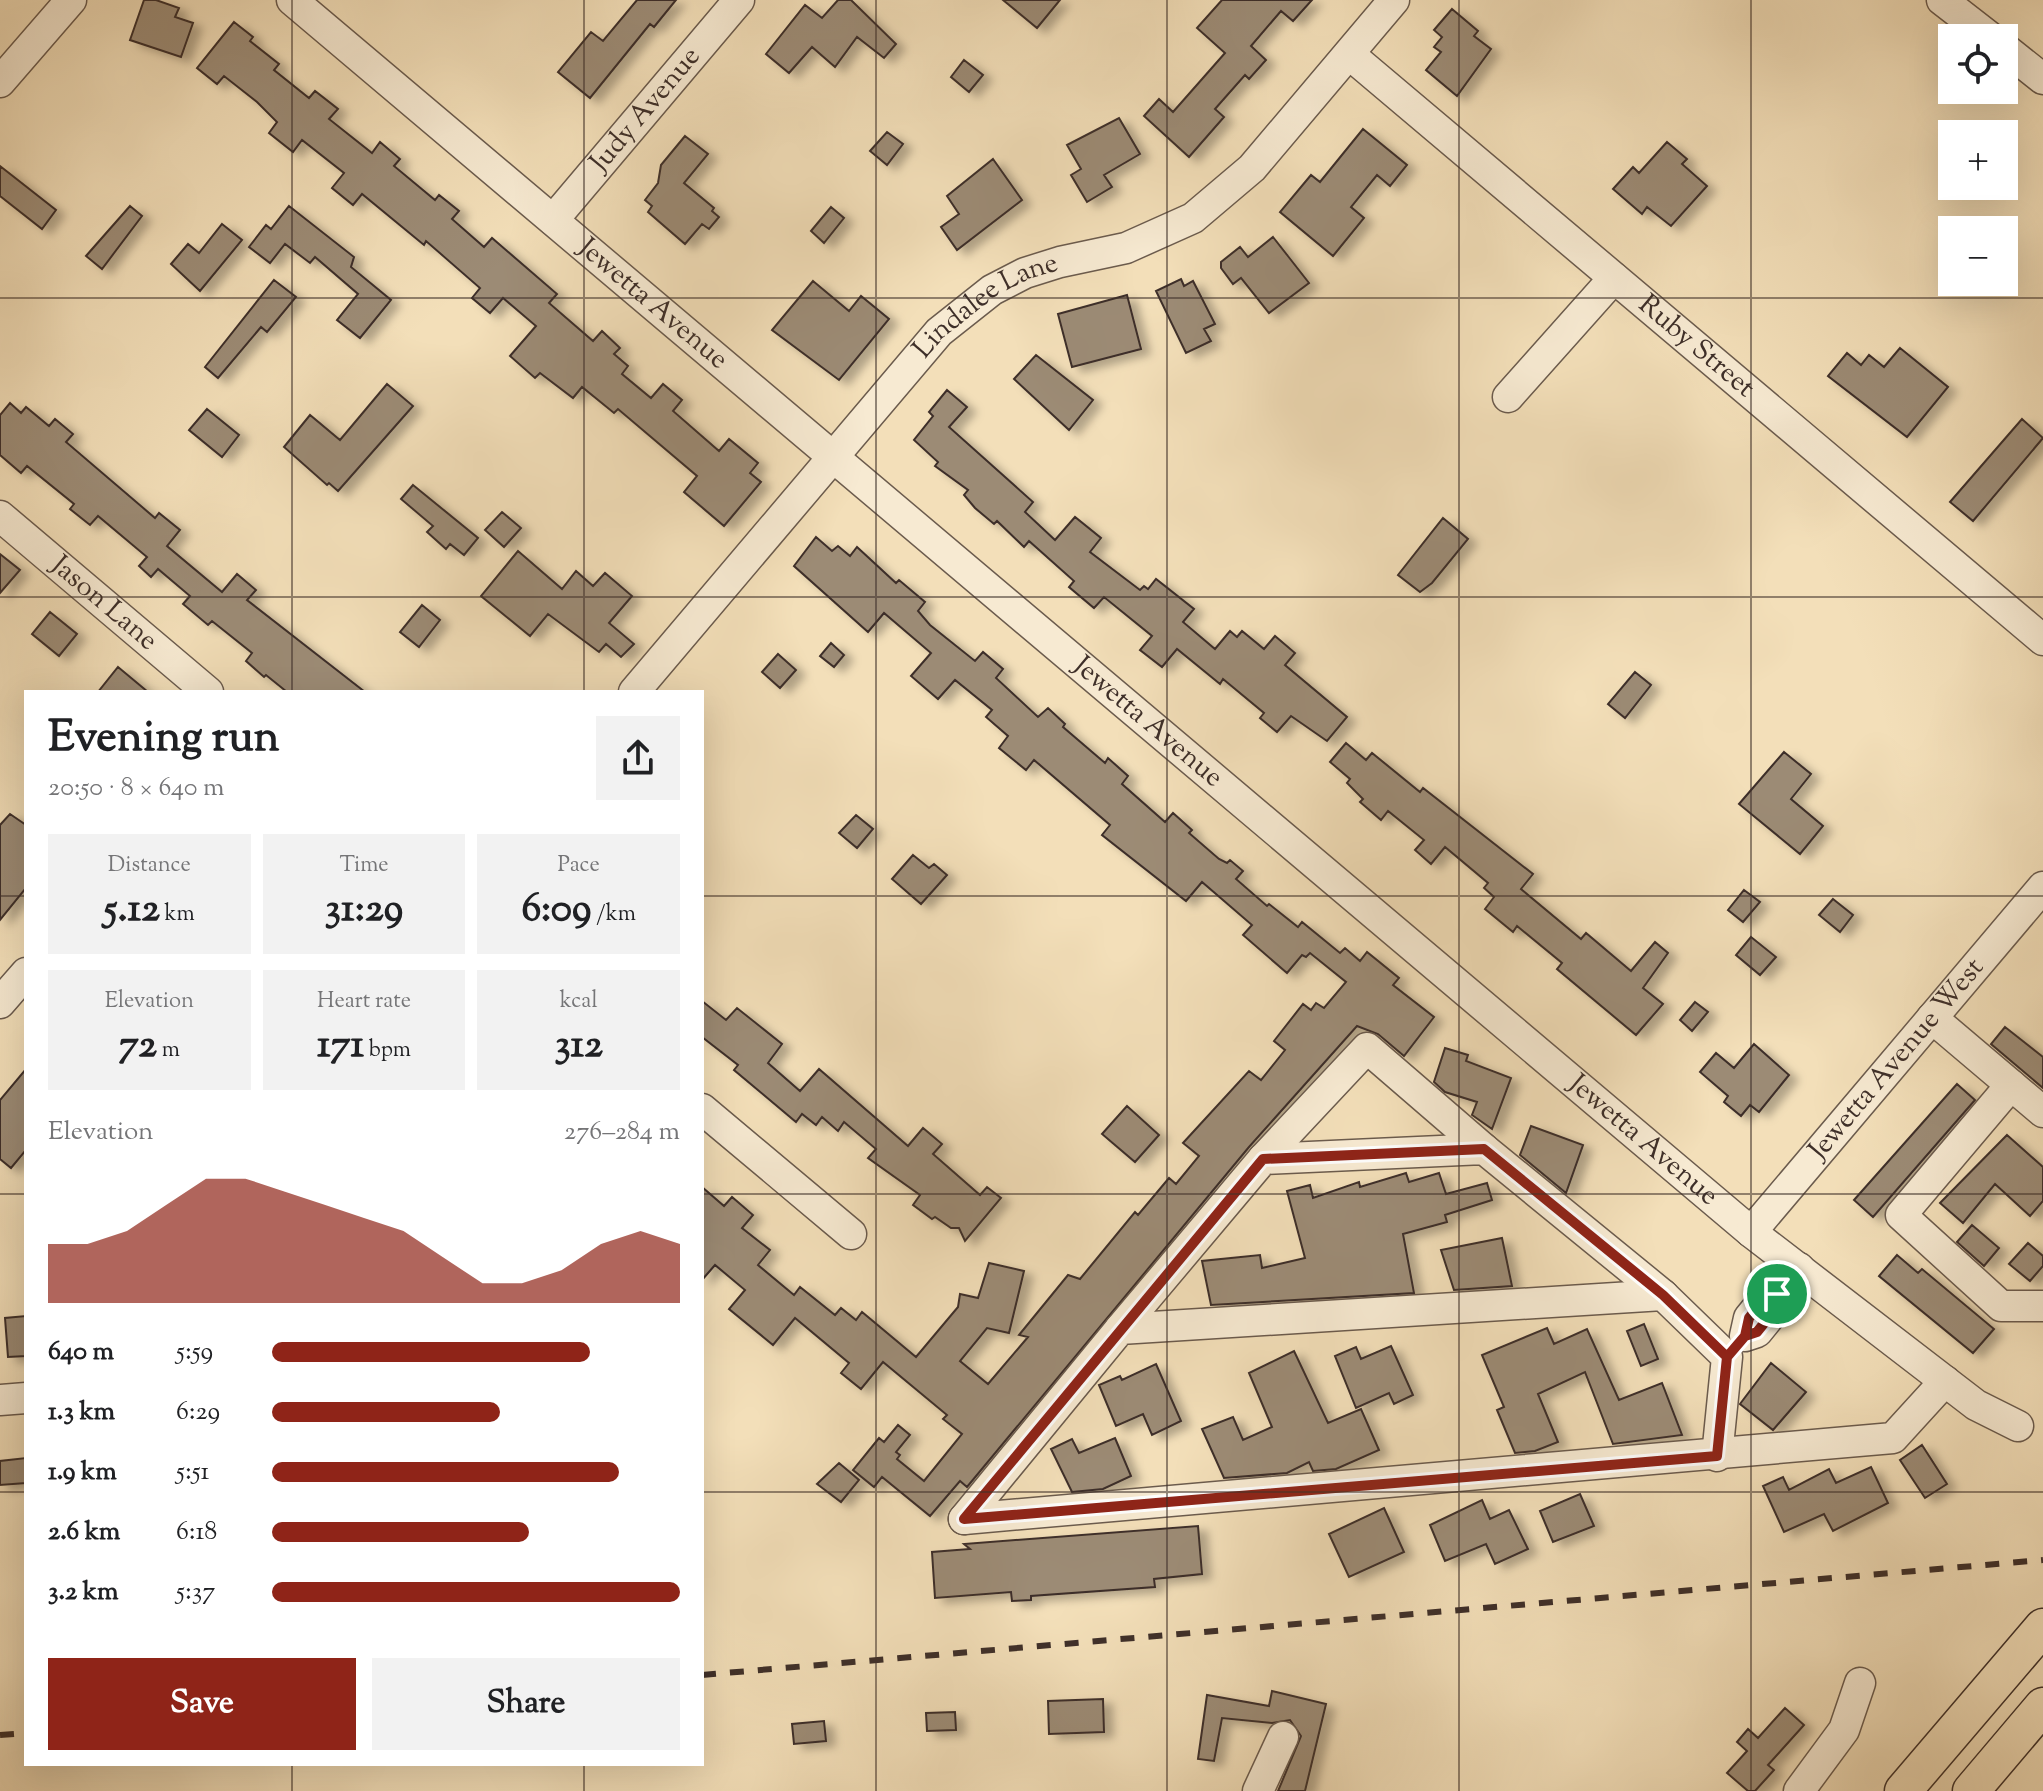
<!DOCTYPE html>
<meta charset="utf-8">
<style>
:root{--surface:#fff;--page:#f2f2f2;--text:#202124;--muted:#757577;--accent:#8f2418}
body{margin:0;font-family:"Sorts Mill Goudy",serif;background:var(--page);color:var(--text);height:100vh;display:flex;flex-direction:column;font-size:30px;white-space:nowrap}
*{box-sizing:border-box;margin:0}
p{font-size:26px;color:var(--muted)}
.icon{flex:none;width:44px;height:44px;fill:none;stroke:currentColor;stroke-width:2;stroke-linecap:round;stroke-linejoin:round}
.map{position:relative;flex:1;overflow:hidden}
.panel{position:absolute;left:24px;top:690px;width:680px;height:1076px;display:flex;flex-direction:column;background:var(--surface);border-radius:0px;box-shadow:0 8px 32px #0002}
.panel>*{flex:none}
.tools{position:absolute;left:1938px;top:24px;display:grid;gap:16px}
.tools a{display:grid;place-items:center;width:80px;height:80px;border-radius:0px;background:var(--surface);box-shadow:0 8px 32px #0002;font-size:40px}
.pin{position:absolute;display:grid;place-items:center;width:68px;height:68px;color:#fff;margin:-34px;border:4px solid #fff;border-radius:50%;box-shadow:0 2px 8px #0007}
.round{display:grid;place-items:center;flex:none;width:84px;height:84px;border-radius:0px;background:var(--page)}
.overview{display:flex;align-items:center;justify-content:space-between;height:136px;padding:0 24px}
h1{font-size:44px;font-weight:700;line-height:60px}
.stats{display:grid;grid-template-columns:repeat(3,1fr);gap:12px;height:136px;padding:8px 24px}
.stats div{display:grid;align-content:center;border-radius:0px;background:var(--page);text-align:center}
.stats b{font-size:40px;font-weight:700}
.stats small{font-size:22px;font-weight:400}
.stats p{font-size:22px}
.chart{height:224px;padding:16px 24px}
.chart p{display:flex;justify-content:space-between}
.chart svg{width:100%;height:144px;margin-top:8px;fill:var(--accent);opacity:.7}
.cta{display:flex;gap:16px;margin-top:auto;padding:16px 24px}
.cta a{flex:1;height:92px;border-radius:0px;background:var(--accent);color:#fff;font-size:32px;font-weight:700;line-height:92px;text-align:center}
.cta a+a{background:var(--page);color:var(--text)}
ul{padding:0 24px;list-style:none;font-size:26px}
li{display:grid;grid-template-columns:128px 96px 1fr;align-items:center;height:60px}
li i{height:20px;border-radius:10px;background:var(--accent)}
.map>svg:first-child{display:block}
.building{fill:#9c8b74;stroke:#3e2f29;stroke-width:2;filter:url(#shadow)}
.lines{fill:none;stroke-linecap:round;stroke-linejoin:round}
.minor-casing{stroke:#6b5b4d;stroke-width:33}
.major-casing{stroke:#3e2f29;stroke-width:39}
.minor{stroke:#f7ead2;stroke-width:30}
.major{stroke:#f3dfb9;stroke-width:36}
.rail{stroke:#3e2f29;stroke-width:6;stroke-dasharray:14 14;stroke-linecap:butt}
.route-casing{stroke:#fff;stroke-width:16}
.route{stroke:#8f2418;stroke-width:10}
.grid{fill:none;stroke:#3e2f29;stroke-width:2;stroke-opacity:0.55}
.labels{text-anchor:middle;dominant-baseline:central;stroke-width:8;stroke-linejoin:round;paint-order:stroke}
.street-label{font-size:28px;fill:#3e2f29;stroke:#f7ead2}
</style>
<div class="map">
<svg width="2043" height="1791" viewBox="0 0 2043 1791">
<defs>
<filter id="shadow"><feDropShadow dx="9" dy="5" stdDeviation="4" flood-color="#0004"/></filter>
</defs>
<rect width="100%" height="100%" fill="#f3dfb9"/>
<filter id="stains"><feTurbulence type="fractalNoise" baseFrequency=".0025" numOctaves="4"/><feColorMatrix values="0 0 0 0 .2 0 0 0 0 .09 0 0 0 0 .02 0 0 0 .5 -.17"/></filter>
<radialGradient id="worn" r=".72"><stop offset=".6" stop-color="#630" stop-opacity="0"/><stop offset="1" stop-color="#630" stop-opacity=".3"/></radialGradient>
<!-- building -->
<path class="building" d="M144 0H156L179 8 175 17 193 23 181 57 130 40Z
M637 0H676L654 27 650 24 590 98 558 72 591 32 603 41Z
M838 0H851L896 44 884 58 857 37 835 67 812 47 789 73 766 54 805 5 822 18Z
M1003 0H1060L1037 28Z
M1222 0H1312L1293 21 1281 11 1251 46 1266 60 1249 79 1245 75 1215 109 1224 117 1189 157 1144 116 1159 99 1173 112 1225 53 1197 28Z
M1452 9 1478 31 1474 36 1491 49 1457 96 1426 70 1441 52 1434 47 1442 37 1434 30Z
M234 22 253 37 250 41 279 64 274 70 309 98 315 91 338 109 329 119 372 153 380 142 400 159 394 166 435 200 439 195 459 211 452 219 484 247 492 238 557 294 549 303 593 341 602 331 620 348 614 354 628 366 622 374 651 398 663 384 682 400 673 411 719 451 729 439 758 463 750 473 761 482 724 526 684 492 697 476 618 409 614 413 582 387 573 398 540 373 535 378 510 356 536 326 503 298 490 313 472 298 480 288 426 241 424 245 362 194 353 205 332 188 344 173 302 140 293 152 269 133 277 122 257 102 224 76 217 84 197 68Z
M964 60 983 75 969 92 951 77Z
M1119 118 1140 154 1104 175 1112 187 1087 202 1071 175 1081 169 1067 145Z
M1363 129 1407 165 1390 186 1377 175 1351 207 1364 218 1333 256 1280 212 1311 175 1320 182Z
M887 132 903 144 887 165 870 151Z
M685 136 708 154 684 183 714 208 712 211 719 217 709 229 702 224 685 244 648 212 652 206 645 200 658 183 661 165Z
M1667 142 1687 159 1682 164 1707 186 1671 226 1647 207 1642 214 1613 189 1633 167 1639 173Z
M993 159 1022 200 957 250 941 227 959 214 947 196Z
M0 166 56 210 42 229 0 196Z
M130 206 142 216 102 269 86 256Z
M289 206 354 257 351 267 391 300 360 338 337 320 358 294 315 257 310 263 285 244 270 263 249 247 266 225 271 229Z
M831 207 844 218 824 243 811 231Z
M222 224 242 240 200 291 171 264 188 244 199 253Z
M1273 237 1309 283 1269 313 1241 278 1233 284 1221 268V262L1240 247 1248 257Z
M1181 279 1184 286 1193 281 1215 324 1204 329 1211 341 1186 353 1156 291Z
M274 280 296 297 267 332 261 327 218 378 205 367Z
M813 281 849 311 861 296 889 319 839 380 772 330Z
M1127 295 1141 349 1072 367 1058 314Z
M1900 348 1948 387 1907 437 1828 376 1847 353 1861 365 1869 355 1884 367Z
M1036 355 1093 400 1069 430 1014 379Z
M387 384 413 406 338 491 329 483 327 485 284 447 310 415 340 440Z
M947 390 967 407 949 427 1033 502 1025 512 1055 540 1075 517 1101 538 1090 552 1140 590 1144 586 1148 589 1156 579 1194 609 1183 622 1215 649 1230 631 1237 637 1242 631 1264 649 1275 636 1295 653 1285 665 1347 717 1327 741 1291 716 1277 732 1260 718 1264 713 1223 679 1220 684 1177 649 1162 667 1140 650 1152 636 1104 597 1094 608 1069 587 1074 581 1029 541 1024 547 997 521 994 524 975 508 964 495 968 490 935 466 938 462 914 440 933 416 929 412Z
M10 403 21 413 26 407 49 426 55 419 73 434 66 442 155 518 159 513 180 530 167 546 222 592 237 574 256 590 247 600 365 692H287L266 675 264 677 246 661 252 653 212 621 208 625 183 604 190 596 158 569 151 577 139 566 147 557 98 516 90 525 70 509 74 504 27 466 21 473 0 455V415Z
M207 409 239 435 222 457 189 430Z
M2022 419 2043 438 1973 521 1950 502Z
M413 485 478 538 464 555 450 544 446 549 427 532 433 526 401 499Z
M502 512 521 528 504 547 485 530Z
M1443 518 1468 539 1432 583 1420 592 1398 575Z
M816 537 832 551 838 546 850 556 857 547 896 583 899 580 925 602 918 611 930 625 975 661 983 652 1003 669 996 678 1038 717 1048 708 1065 724 1063 727 1105 763 1108 758 1128 776 1122 784 1165 822 1173 813 1192 830 1189 833 1219 859 1227 863 1230 860 1243 871 1236 879 1267 906 1269 904 1298 927 1302 922 1340 953 1345 948 1360 961 1367 952 1399 978 1393 985 1434 1017 1404 1056 1378 1034 1357 1026 1249 1147 967 1487 960 1481 930 1516 882 1477 874 1487 853 1470 879 1438 884 1442 898 1425 910 1435 896 1452 900 1455 897 1459 924 1481 962 1434 943 1419 947 1415 883 1362 861 1389 841 1373 849 1363 795 1318 773 1345 729 1309 745 1290 715 1265 702 1280V1187L724 1206 732 1197 753 1215 742 1228 770 1250 758 1265 794 1295 800 1287 835 1315 841 1308 856 1320 862 1312 916 1357 958 1307 960 1294 978 1298 989 1263 1024 1271 1009 1333 987 1328 960 1361 988 1384 1028 1337 1019 1335 1068 1275 1080 1279 1135 1212 1138 1215 1169 1178 1176 1184 1199 1156 1183 1143 1249 1071 1261 1080 1285 1050 1274 1041 1303 1004 1311 1010 1316 1003 1324 1008 1346 982 1310 953 1306 957 1302 955 1287 973 1243 935 1252 925 1202 882 1186 901 1102 835 1110 825 1034 760 1026 770 999 748 1008 736 986 717 992 710 955 680 938 699 911 676 931 653 884 613 868 632 794 566Z
M518 551 562 589 576 571 593 586 605 573 632 596 609 623 634 644 621 657 606 644 599 652 548 614 530 636 481 596Z
M0 554 20 570 0 593Z
M422 605 440 620 419 647 400 632Z
M50 612 77 634 59 656 32 634Z
M831 643 844 655 834 667 820 656Z
M778 654 796 670 780 688 762 672Z
M118 667 148 692H98Z
M1635 672 1651 685 1625 718 1608 704Z
M1346 743 1366 760 1372 753 1420 792 1423 788 1533 874 1521 889 1581 939 1586 933 1631 971 1655 942 1668 953 1643 988 1663 1004 1636 1035 1557 969 1562 963 1517 926 1513 932 1485 909 1494 897 1484 888 1488 883 1445 847 1431 864 1415 850 1424 840 1388 811 1381 820 1360 802 1363 799 1347 783 1350 779 1330 762Z
M1784 752 1811 774 1791 799 1823 826 1800 854 1739 804Z
M10 814 26 825V888L0 920V825Z
M856 815 873 829 857 848 839 833Z
M913 855 929 868 934 864 947 875 921 904 892 879Z
M1744 890 1760 902 1743 922 1728 910Z
M1833 899 1853 915 1840 932 1819 915Z
M1751 937 1776 957 1760 975 1736 955Z
M702 1001 726 1020 737 1008 782 1044 768 1063 800 1091 819 1069 908 1146 923 1128 942 1144 933 1154 980 1195 987 1187 1001 1198 965 1241 959 1228H951L935 1217 932 1219 913 1205 920 1195 868 1158 876 1149 844 1122 838 1131 822 1117 816 1125 802 1114 796 1122 734 1070 738 1065 702 1037Z
M1695 1002 1708 1012 1692 1031 1680 1020Z
M2005 1027 2043 1057V1088L1991 1044Z
M1754 1044 1789 1075 1759 1112 1750 1105 1741 1116 1724 1102 1728 1096 1700 1072 1716 1053 1734 1068Z
M1445 1048 1468 1055 1466 1061 1511 1078 1492 1129 1472 1115 1477 1102 1445 1092 1434 1082Z
M26 1069V1150L11 1168 0 1159V1100Z
M1957 1084 1975 1100 1873 1217 1854 1200Z
M1127 1106 1159 1135 1135 1162 1102 1134Z
M1531 1126 1583 1145 1566 1193 1520 1155Z
M2007 1135 2043 1167V1201L2030 1216 1995 1184 1963 1223 1940 1203Z
M1406 1173 1409 1182 1439 1173 1446 1194 1487 1183 1492 1200 1445 1215 1447 1222 1403 1234 1414 1293 1211 1305 1202 1261 1260 1255 1262 1268 1305 1258 1287 1191 1310 1185 1313 1198 1359 1182 1360 1187Z
M1972 1225 1999 1248 1984 1266 1957 1242Z
M1502 1238 1512 1286 1454 1290 1441 1250Z
M2028 1243 2043 1256V1266L2030 1281 2009 1264Z
M1897 1255 1918 1273 1922 1269 1994 1329 1973 1353 1879 1276Z
M26 1316V1356L8 1357 5 1318Z
M1644 1324 1658 1359 1641 1366 1627 1331Z
M1547 1328 1554 1344 1587 1329 1619 1400 1662 1383 1682 1435 1613 1444 1585 1372 1538 1394 1558 1442 1535 1451 1515 1453 1497 1410 1504 1407 1482 1355Z
M1391 1346 1413 1395 1394 1404 1389 1393 1356 1408 1335 1356 1356 1347 1361 1359Z
M1294 1351 1328 1423 1361 1409 1379 1450 1336 1469 1313 1471 1309 1462 1287 1473 1224 1478 1202 1429 1233 1417 1243 1440 1272 1427 1249 1373Z
M1771 1363 1806 1392 1773 1430 1740 1404Z
M1156 1364 1181 1421 1152 1435 1143 1414 1116 1426 1099 1385 1120 1376 1122 1380Z
M1115 1438 1131 1476 1103 1489 1072 1492 1051 1449 1072 1439 1079 1453Z
M1922 1445 1947 1484 1925 1498 1900 1460Z
M26 1458V1483L0 1485V1461Z
M839 1463 859 1480 841 1502 817 1484Z
M1871 1467 1888 1503 1833 1531 1824 1514 1784 1532 1763 1486 1783 1477 1789 1490 1829 1469 1836 1483Z
M1580 1494 1594 1526 1553 1542 1540 1511Z
M1482 1500 1490 1519 1509 1510 1528 1549 1495 1564 1486 1544 1445 1561 1430 1525Z
M1384 1508 1404 1552 1349 1577 1329 1534Z
M1198 1526 1202 1574 1154 1579 1155 1587 1031 1596V1600L1012 1601 1011 1592 935 1598 932 1552 970 1549 964 1544Z
M1272 1691 1326 1704 1305 1791H1278L1301 1736 1290 1720 1272 1723 1222 1718 1214 1761 1198 1759 1207 1695 1269 1706Z
M1103 1699 1104 1732 1049 1734 1048 1701Z
M1785 1708 1804 1725 1768 1765 1774 1770 1755 1791H1748L1727 1773 1747 1751 1737 1742 1748 1729 1758 1738Z
M955 1712 956 1730 927 1731 926 1713Z
M824 1721 826 1741 794 1744 792 1724Z"/>
<g class="lines">
<defs>
<g id="minor">
<path id="s1" d="M292 0 1751 1232 1976 1405 2018 1426"/>
<path d="M1942 0 1991 38"/>
<path d="M2004 48 2043 79"/>
<path id="s2" d="M1349 54 2043 640"/>
<path d="M0 82 71 0"/>
<path id="s3" d="M553 220 739 0"/>
<path d="M1508 397 1614 278"/>
<path id="s4" d="M0 516 208 692"/>
<path id="s5" d="M634 692 939 332 992 290 1025 273 1060 262 1126 248 1193 218 1252 168 1394 0"/>
<path d="M0 1003 26 973"/>
<path d="M1932 1018 2043 1112"/>
<path d="M2011 1085 1901 1215 2001 1306H2043"/>
<path d="M702 1109 851 1234"/>
<path d="M1263 1159 1367 1048 1484 1149"/>
<path id="s6" d="M1751 1232 2043 887"/>
<path d="M1777 1294 1778 1306 1757 1332 1745 1336 1749 1318 1767 1296 1777 1294 1799 1268"/>
<path d="M1120 1329 1263 1159 1484 1149 1663 1295"/>
<path d="M0 1400 26 1398"/>
<path d="M964 1519 1893 1438 1945 1381"/>
<path d="M964 1519 1120 1329 1663 1295 1727 1357 1717 1456"/>
<path d="M1258 1791 1283 1737"/>
<path d="M1799 1791 1844 1730 1860 1683"/>
</g>
<path id="major" d="M1903 1791 2043 1627
M1971 1791 2043 1706"/>
</defs>
<!-- minor casing -->
<use href="#minor" class="minor-casing"/>
<!-- major casing -->
<use href="#major" class="major-casing"/>
<!-- minor -->
<use href="#minor" class="minor"/>
<!-- major -->
<use href="#major" class="major"/>
<!-- rail -->
<path class="rail" d="M702 1675 2043 1560
M0 1735 26 1733"/>
</g>
<g class="lines">
<defs>
<path id="route" d="M1777 1294 1767 1296 1749 1318 1745 1336 1727 1357 1663 1295 1484 1149 1263 1159 964 1519 1717 1456 1727 1357 1745 1336 1757 1332 1778 1306 1777 1294"/>
</defs>
<!-- route casing -->
<use href="#route" class="route-casing"/>
<!-- route -->
<use href="#route" class="route"/>
</g>
<!-- grid -->
<path class="grid" d="M292 0V692M584 0V692M876 0V1791M1167 0V1791M1459 0V1791M1751 0V1791M0 298H2043M0 597H2043M0 896H26M702 896H2043M0 1194H26M702 1194H2043M0 1492H26M702 1492H2043M292 1764V1791M584 1764V1791"/>
<g class="labels">
<!-- street labels -->
<g class="street-label">
<text stroke="none"><textPath href="#s3" startOffset="144">Judy Avenue</textPath></text>
<text stroke="none"><textPath href="#s1" startOffset="472">Jewetta Avenue</textPath></text>
<text stroke="none"><textPath href="#s5" startOffset="526">Lindalee Lane</textPath></text>
<text stroke="none"><textPath href="#s2" startOffset="454">Ruby Street</textPath></text>
<text stroke="none"><textPath href="#s4" startOffset="136">Jason Lane</textPath></text>
<text stroke="none"><textPath href="#s1" startOffset="1120">Jewetta Avenue</textPath></text>
<text stroke="none"><textPath href="#s6" startOffset="226">Jewetta Avenue West</textPath></text>
<text stroke="none"><textPath href="#s1" startOffset="1768">Jewetta Avenue</textPath></text>
</g>
</g>
<rect width="100%" height="100%" filter="url(#stains)"/>
<rect width="100%" height="100%" fill="url(#worn)"/>
</svg>
<div class="tools">
<a><svg class="icon" aria-label="locate" viewBox="0 0 24 24"><circle cx="12" cy="12" r="6"/><path d="M12 2v4M12 18v4M2 12h4M18 12h4"/></svg></a>
<a>+</a>
<a>−</a>
</div>
<div class="pin" style="left:1777px;top:1294px;background:#1e9e55"><svg class="icon" aria-label="arrive" viewBox="0 0 24 24"><path d="M6 21V4h12l-3 4 3 4H6"/></svg></div>
<section class="panel">
<div class="overview"><div><h1>Evening run</h1><p>20:50 · 8 × 640 m</p></div><a class="round"><svg class="icon" aria-label="share" viewBox="0 0 24 24"><path d="M12 15V3M7 8l5-5 5 5M5 13v7h14v-7"/></svg></a></div>
<div class="stats">
<div><p>Distance</p><b>5.12<small> km</small></b></div>
<div><p>Time</p><b>31:29</b></div>
<div><p>Pace</p><b>6:09<small> /km</small></b></div>
</div>
<div class="stats">
<div><p>Elevation</p><b>72<small> m</small></b></div>
<div><p>Heart rate</p><b>171<small> bpm</small></b></div>
<div><p>kcal</p><b>312</b></div>
</div>
<div class="chart"><p><span>Elevation</span>276–284 m</p>
<svg viewBox="0 0 160 44" preserveAspectRatio="none"><path d="M0 44V26L10 26L20 22L30 14L40 6L50 6L60 10L70 14L80 18L90 22L100 30L110 38L120 38L130 34L140 26L150 22L160 26V44z"/></svg>
</div>
<ul>
<li><b>640 m</b>5:59<i style="width:78%"></i></li>
<li><b>1.3 km</b>6:29<i style="width:56%"></i></li>
<li><b>1.9 km</b>5:51<i style="width:85%"></i></li>
<li><b>2.6 km</b>6:18<i style="width:63%"></i></li>
<li><b>3.2 km</b>5:37<i style="width:100%"></i></li>
</ul>
<div class="cta"><a>Save</a><a>Share</a></div>
</section>
</div>
